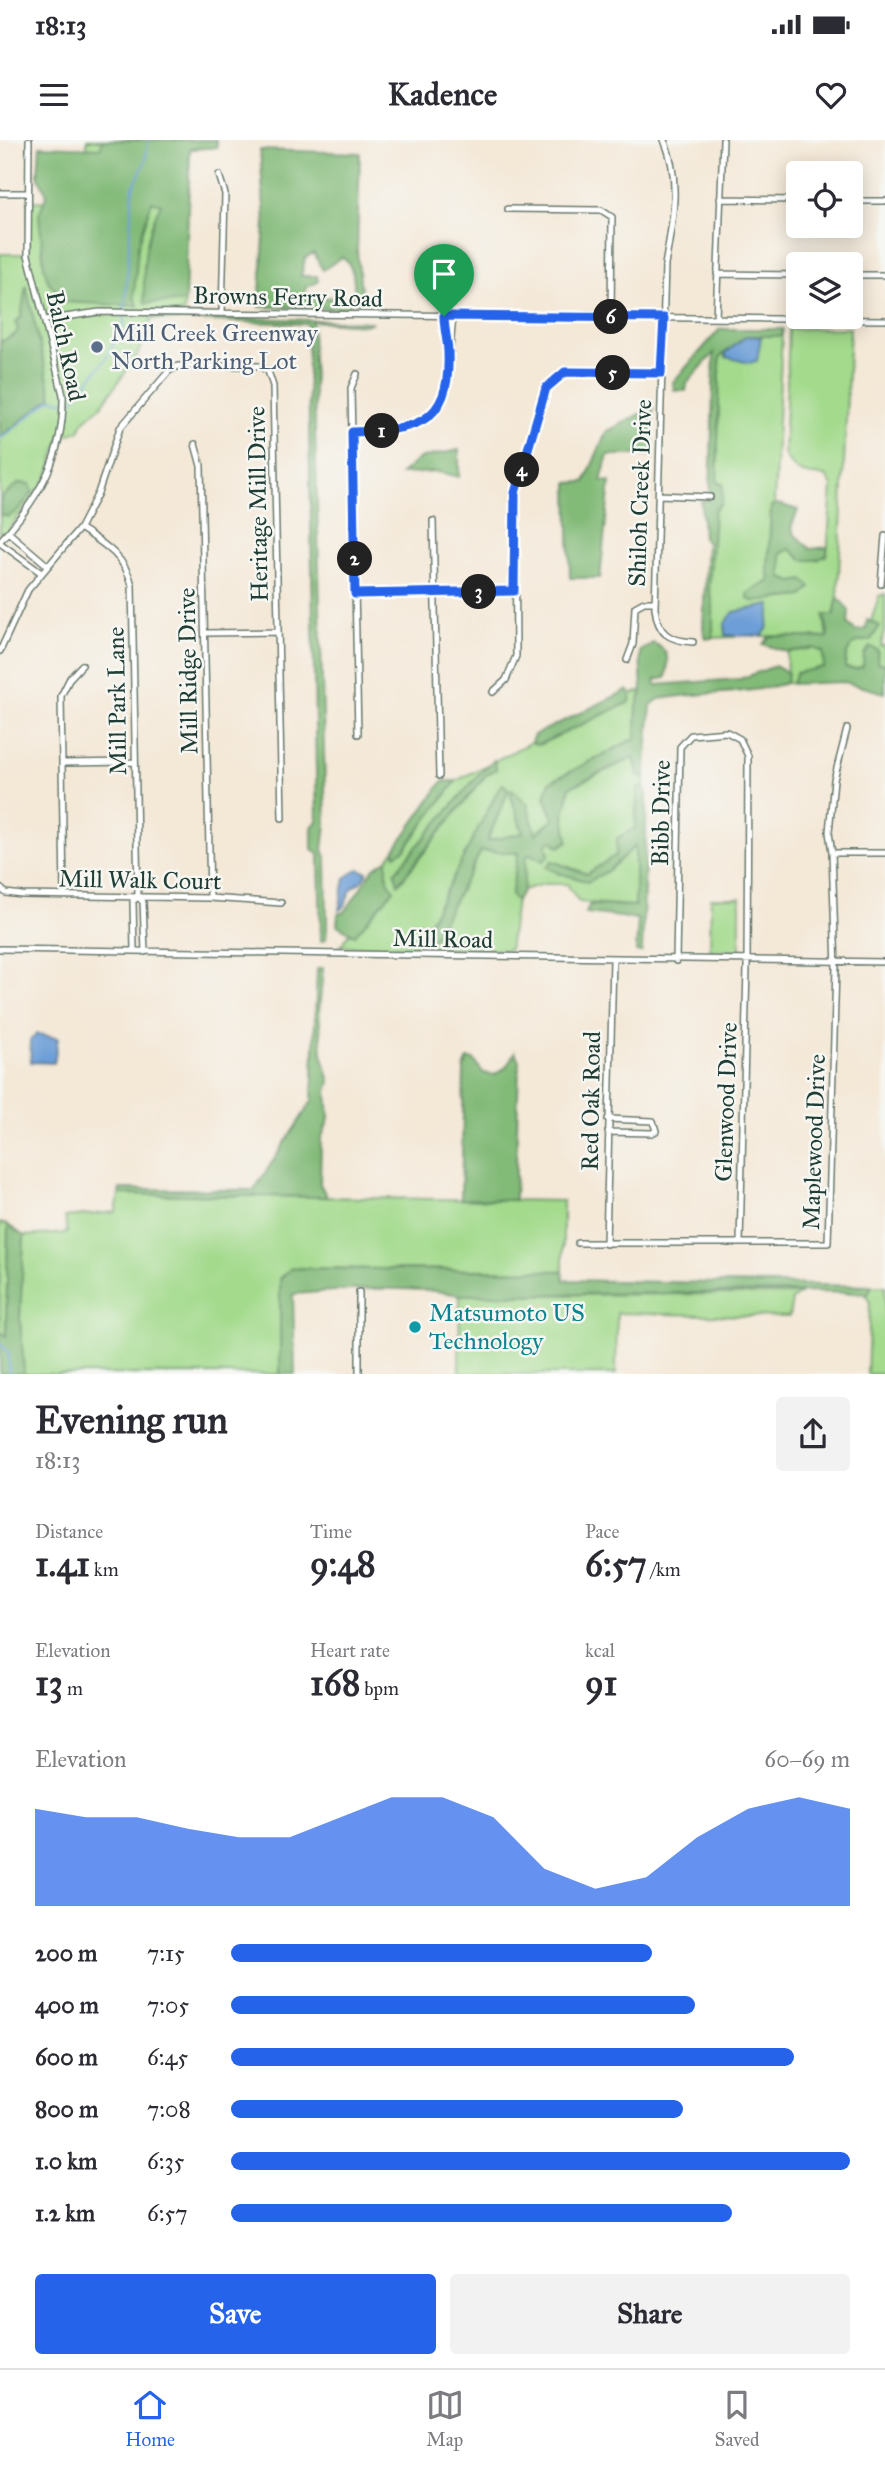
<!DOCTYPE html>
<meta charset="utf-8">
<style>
:root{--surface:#fff;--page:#f2f2f3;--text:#2b2b33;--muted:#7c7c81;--line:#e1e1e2;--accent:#2563eb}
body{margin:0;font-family:"IM FELL Great Primer",serif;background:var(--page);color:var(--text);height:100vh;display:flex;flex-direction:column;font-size:26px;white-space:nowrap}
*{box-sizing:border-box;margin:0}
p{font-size:23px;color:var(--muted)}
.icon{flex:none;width:38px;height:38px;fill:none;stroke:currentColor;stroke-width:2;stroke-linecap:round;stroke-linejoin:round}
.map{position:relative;height:1234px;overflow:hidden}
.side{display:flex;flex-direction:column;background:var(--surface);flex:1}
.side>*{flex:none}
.fabs{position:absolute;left:786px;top:21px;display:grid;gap:14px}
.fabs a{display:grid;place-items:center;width:77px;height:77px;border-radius:7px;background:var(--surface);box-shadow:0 4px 18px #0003;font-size:35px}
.pin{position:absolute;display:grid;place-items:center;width:60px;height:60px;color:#fff;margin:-72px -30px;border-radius:50% 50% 50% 0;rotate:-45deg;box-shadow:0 0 7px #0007}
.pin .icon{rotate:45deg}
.km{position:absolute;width:35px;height:35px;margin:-18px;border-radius:50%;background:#222;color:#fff;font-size:19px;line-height:35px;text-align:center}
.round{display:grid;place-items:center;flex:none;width:74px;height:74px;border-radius:7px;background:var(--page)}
.summary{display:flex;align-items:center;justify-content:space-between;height:119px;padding:0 35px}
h1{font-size:38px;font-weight:800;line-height:52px}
.figures{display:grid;grid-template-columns:repeat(3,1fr);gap:10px;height:119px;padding:7px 35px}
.figures div{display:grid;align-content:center}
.figures b{font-size:35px;font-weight:800}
.figures small{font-size:19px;font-weight:400}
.figures p{font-size:19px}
.chart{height:196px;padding:14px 35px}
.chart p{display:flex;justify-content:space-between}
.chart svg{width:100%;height:126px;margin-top:7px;fill:var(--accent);opacity:.7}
.action{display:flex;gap:14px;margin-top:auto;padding:14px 35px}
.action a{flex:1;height:80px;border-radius:7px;background:var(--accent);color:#fff;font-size:28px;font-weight:800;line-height:80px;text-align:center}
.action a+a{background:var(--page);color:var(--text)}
ul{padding:0 35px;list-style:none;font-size:23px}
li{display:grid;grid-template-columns:112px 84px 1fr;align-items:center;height:52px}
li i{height:18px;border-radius:9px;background:var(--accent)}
.status{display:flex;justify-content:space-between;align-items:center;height:49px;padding:0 35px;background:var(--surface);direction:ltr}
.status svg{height:19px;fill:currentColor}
header{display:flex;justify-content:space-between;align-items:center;height:91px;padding:0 35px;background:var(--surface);font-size:32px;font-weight:800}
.dock{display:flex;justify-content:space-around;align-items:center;height:98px;border-top:2px solid var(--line);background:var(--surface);font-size:19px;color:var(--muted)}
.dock a{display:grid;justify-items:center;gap:4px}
.dock .active{color:var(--accent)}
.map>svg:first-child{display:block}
.green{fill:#a3da8c;stroke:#618c60;stroke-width:2;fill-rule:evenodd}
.forest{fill:#82ba78;stroke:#507c56;stroke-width:2}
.water{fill:#6d9ed7;stroke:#466e86;stroke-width:2}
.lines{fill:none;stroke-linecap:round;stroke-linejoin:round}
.stream{stroke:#6d9ed7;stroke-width:2}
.minor-casing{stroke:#6a796d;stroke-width:8}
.minor{stroke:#fff;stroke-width:5}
.route-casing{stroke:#fff;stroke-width:14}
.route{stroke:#2563eb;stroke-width:9}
.service-dot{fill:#5c6f8a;stroke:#f6f6f2;stroke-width:2.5}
.culture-dot{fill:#0f9aa8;stroke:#f6f6f2;stroke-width:2.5}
.labels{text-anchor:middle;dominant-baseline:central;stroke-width:5;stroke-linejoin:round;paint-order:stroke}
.street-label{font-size:24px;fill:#1f3d34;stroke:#f6f6f2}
.service-label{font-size:24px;fill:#4e5e75;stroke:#f6f6f2;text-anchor:start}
.culture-label{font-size:24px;fill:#0d838f;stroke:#f6f6f2;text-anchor:start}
</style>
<div class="status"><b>18:13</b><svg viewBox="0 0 49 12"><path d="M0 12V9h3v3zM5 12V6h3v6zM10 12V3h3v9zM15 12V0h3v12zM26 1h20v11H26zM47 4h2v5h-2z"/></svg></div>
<header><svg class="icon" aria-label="menu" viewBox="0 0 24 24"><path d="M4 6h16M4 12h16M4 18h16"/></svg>Kadence<svg class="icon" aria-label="heart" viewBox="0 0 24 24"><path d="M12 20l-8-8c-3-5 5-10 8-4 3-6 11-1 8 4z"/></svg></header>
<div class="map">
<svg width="885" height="1234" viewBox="0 0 885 1234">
<rect width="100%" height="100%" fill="#f6f6f2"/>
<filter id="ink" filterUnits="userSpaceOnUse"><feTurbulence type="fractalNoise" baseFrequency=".0143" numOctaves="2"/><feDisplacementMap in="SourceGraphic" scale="14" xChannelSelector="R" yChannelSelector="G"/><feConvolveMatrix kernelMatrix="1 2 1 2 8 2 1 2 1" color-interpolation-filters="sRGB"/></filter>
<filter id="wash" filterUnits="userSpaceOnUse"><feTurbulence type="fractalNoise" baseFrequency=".00686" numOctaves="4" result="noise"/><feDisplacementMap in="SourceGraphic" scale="28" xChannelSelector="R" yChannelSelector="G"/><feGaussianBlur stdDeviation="1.57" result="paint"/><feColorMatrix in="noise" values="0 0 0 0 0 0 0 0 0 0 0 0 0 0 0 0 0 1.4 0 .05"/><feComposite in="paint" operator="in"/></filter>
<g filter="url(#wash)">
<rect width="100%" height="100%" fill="#f4e8d7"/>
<!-- green -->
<path class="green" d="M87 0H216L217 7 190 9 184 173H154L137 216 101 266 83 282 79 291 61 297 47 338 0 401V114H28V61L72 62 87 36Z
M850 188 838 457 834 475 824 476 827 498 762 496 768 484 771 466 768 465 734 472 726 496 736 497 713 498V463L709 448 714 371 723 344 717 343 720 217 726 213V217L759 196H782L774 365 771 366 770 441 753 461 803 456 792 442 782 438 781 413 790 408 802 420 827 415 832 346 826 336C804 335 794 334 784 314L789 189Z
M885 454V487L881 506H885V535L845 528C845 514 849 501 865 500L879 456Z
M814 508 823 512 824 527 796 533 792 544 786 543 787 512Z
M642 551 637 567 636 598 550 642 545 657 555 679 535 694 527 664 511 656 523 694 487 701 509 649 435 796 481 711 518 713 512 756 516 761 509 810 340 806 349 794H355L387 739V720L395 709V714L404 710 456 641 531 602 539 605 629 562 631 554ZM494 621 496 629 486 635 399 744 481 632Z
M635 617 638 635 645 638 644 648 638 649 635 688 616 715 587 734 552 721 558 734H568L588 742 609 730 635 705V766L579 762 567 744H544L523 750 526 717 564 691V674L570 647Z
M711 758H740V811L710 810Z
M119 1054 563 1061V1131L291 1128 280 1139V1234H24L20 1178 24 1096 67 1093 65 1077 116 1072Z
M0 1083 8 1085 6 1197 0 1191Z
M872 1146H885V1234H867L870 1163 867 1156Z
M800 1154 792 1160 789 1177 617 1173 616 1234H459L460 1155Z"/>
<!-- forest -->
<path class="forest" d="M103 0H216L217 7 190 9 185 162 145 163C142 127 144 97 161 64L152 61 138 106 134 157 138 166 65 162 48 141 44 127 39 74 47 54 38 36 40 6 100 8Z
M260 10 360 13 357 111 362 160 355 165C353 147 358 129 342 117L323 130 314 113 305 118 301 136H317L318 142 306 147V158L351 157V169L259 167 265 83Z
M26 146 52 257 0 297V202L16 194 18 188 15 183 21 177Z
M154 175 373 182 365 185 312 181 326 684 323 710 326 717 327 789 326 799 321 801 319 714 312 709V687L317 681 307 184 153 179Z
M720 189H783L782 196H746L720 217 717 342 723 344 722 362 714 371 709 448 713 463V498L706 499 703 488 707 403 703 398 701 361 710 359 714 213 687 243 686 251 674 250 673 242Z
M653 267 652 315H608L601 341 610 342 600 438H570L568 343 585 342 606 292Z
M459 310V337L439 332 401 334 420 318Z
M19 343 30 344 33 352 17 371 8 377 1 374 2 357Z
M778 364 798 370 791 387 794 394 810 409 827 407V415L817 420H802L790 409 781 413 782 438 792 442 804 440 811 447 803 456 753 461 748 459V453L770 441 768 429 771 366Z
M838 457 849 471 848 484 856 491 866 489 867 480 880 486 870 501C851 499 845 511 845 528L856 529 863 526 864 514 870 507 878 510 877 523 885 524V553L844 542 792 544 796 533 824 527 823 512 814 508 787 512 763 504 770 496 827 498 828 492 824 475H834Z
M653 503C670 510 669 521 666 538L655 540 656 545 740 539 775 526 788 533 786 543C745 555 701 552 659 559L651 565 645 638 638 635 634 617 570 647 564 674 568 701 559 707 552 700 546 704 549 715 543 721 530 714 526 717 523 750 516 761 511 756 518 713 481 711 435 796 425 808 419 803 499 648 503 644 509 649 487 701 523 693 511 656 512 649 527 664 536 694 554 679 545 657 550 642 636 598 637 567 642 551 640 511Z
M628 550 631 554 630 562 538 605 531 602 534 595Z
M494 620 496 629 486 635 398 744 395 732 481 632Z
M443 641H456L404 710 395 715V709Z
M638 648H644L647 654 642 812H636L638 779 586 773 589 765 635 766V706L609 730 588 742C573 736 559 735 546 727L552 721 587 734 616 715 617 698 635 688Z
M387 720V739L394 750 355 795 337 785 338 774 345 772 374 728Z
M323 828 319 871 322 913 330 942 327 952 329 979 321 999 320 1044 327 1057 119 1054 120 1049 254 1050 312 961 317 829Z
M515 912 519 921 515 1060 461 1059 464 928 468 919 474 920 483 933 494 935 506 927Z
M8 1085 24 1096 20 1178 24 1234H1L0 1229V1191L6 1196Z
M291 1128 563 1131 564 1140 872 1146 867 1156 862 1153 814 1152 460 1155C405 1144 349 1150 293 1154L295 1234H280V1139Z"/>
<!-- water -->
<path class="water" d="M746 196 761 197 757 221 749 223 726 217V213Z
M771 465 767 489 762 496 725 495V483L734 472Z
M358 729 367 732C364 743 357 742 351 750 345 759 349 765 339 770L345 738Z
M37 894 58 898 54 923 31 922 30 900Z"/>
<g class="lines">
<!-- stream -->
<path class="stream" d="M0 299 51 259 72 262 105 220 124 183 133 47 145 23 149 0
M0 1203 9 1214V1234"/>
</g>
</g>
<g filter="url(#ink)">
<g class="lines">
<defs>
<path id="minor" d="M664 0C682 40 672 84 665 125L655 468C658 494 668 500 693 502
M219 35 225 54 222 174
M0 53H28
M720 59 798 60
M850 61H885
M508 69 601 70 612 77 611 177
M717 134 798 135
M850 135H885
M444 176 445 204 448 209
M716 178 723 0
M45 180 99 172 885 180
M357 234 351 248 358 594
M352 292 404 289 430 276 444 255 447 243 453 176
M195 304 201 326 210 758
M659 355 710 357
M433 381 439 636
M80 388C104 404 125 416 132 445L138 757 133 761 134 811
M8 392 47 425
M0 401C40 357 64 316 63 255L28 115 29 0
M0 403 40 432
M881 444 885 396
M355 454 514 451
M205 493 277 492
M0 511 28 450 80 388 98 353 120 288 169 231 178 226H259L268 231 273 246 282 678
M627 520 633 504 635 467 644 462H655
M493 552 506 540 516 516 515 353 546 249 565 232 661 233
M62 623 135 622
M832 713H885
M0 748 6 753 22 755 210 758 281 763
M64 755 61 556 70 538 82 525
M138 757 143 762 145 812
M0 809 885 822
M676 821 680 607 691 595 727 592 740 599 748 616 747 827 740 1103
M608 992 652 993 656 991 653 981 608 979
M578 1103H828L836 828 832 713 829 692 834 640 847 589
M606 1104 613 820
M359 1234V1152"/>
</defs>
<!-- minor casing -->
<use href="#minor" class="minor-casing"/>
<!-- minor -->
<use href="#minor" class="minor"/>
</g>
</g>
<g class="lines" filter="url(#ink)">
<defs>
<path id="route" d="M444 176 664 178 661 233 565 232 546 248 515 353 514 451 355 454 352 292C412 290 451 287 448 213 448 202 444 189 444 176Z"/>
</defs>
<!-- route casing -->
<use href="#route" class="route-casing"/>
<!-- route -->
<use href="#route" class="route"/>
</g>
<!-- markers -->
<circle class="service-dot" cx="97" cy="207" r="7"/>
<circle class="culture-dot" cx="415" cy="1187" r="7"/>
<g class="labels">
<!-- street labels -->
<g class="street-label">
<text transform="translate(288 157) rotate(1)">Browns Ferry Road</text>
<text transform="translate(66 206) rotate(78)">Balch Road</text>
<text transform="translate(640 353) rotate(-88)">Shiloh Creek Drive</text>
<text transform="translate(258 364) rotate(-91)">Heritage Mill Drive</text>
<text transform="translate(188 531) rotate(-91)">Mill Ridge Drive</text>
<text transform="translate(117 561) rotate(-91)">Mill Park Lane</text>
<text transform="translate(661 673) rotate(-89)">Bibb Drive</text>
<text transform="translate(140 740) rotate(1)">Mill Walk Court</text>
<text transform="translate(443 799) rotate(1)">Mill Road</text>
<text transform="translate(591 961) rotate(-89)">Red Oak Road</text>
<text transform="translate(726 962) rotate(-88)">Glenwood Drive</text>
<text transform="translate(814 1002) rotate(-88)">Maplewood Drive</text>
</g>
<!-- service labels -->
<g class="service-label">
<text x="111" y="193">Mill Creek Greenway<tspan x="111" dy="28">North Parking Lot</tspan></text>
</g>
<!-- culture labels -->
<g class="culture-label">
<text x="429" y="1173">Matsumoto US<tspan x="429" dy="28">Technology</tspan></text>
</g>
</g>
</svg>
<div class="fabs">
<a><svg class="icon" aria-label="locate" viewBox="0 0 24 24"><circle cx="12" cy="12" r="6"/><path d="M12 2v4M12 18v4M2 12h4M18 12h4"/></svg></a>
<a><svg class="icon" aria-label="layers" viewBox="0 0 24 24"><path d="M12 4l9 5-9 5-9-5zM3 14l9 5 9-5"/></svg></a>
</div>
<div class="pin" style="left:444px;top:176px;background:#1e9e55"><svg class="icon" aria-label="arrive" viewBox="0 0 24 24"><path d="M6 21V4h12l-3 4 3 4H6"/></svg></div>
<b class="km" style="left:382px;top:291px">1</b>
<b class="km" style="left:355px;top:419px">2</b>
<b class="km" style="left:479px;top:452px">3</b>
<b class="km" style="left:522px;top:330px">4</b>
<b class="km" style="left:613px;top:233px">5</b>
<b class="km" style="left:611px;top:177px">6</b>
</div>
<section class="side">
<div class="summary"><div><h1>Evening run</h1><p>18:13</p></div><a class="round"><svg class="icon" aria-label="share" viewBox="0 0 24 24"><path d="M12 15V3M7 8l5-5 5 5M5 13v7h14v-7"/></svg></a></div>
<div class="figures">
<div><p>Distance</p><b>1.41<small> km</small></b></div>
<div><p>Time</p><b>9:48</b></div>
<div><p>Pace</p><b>6:57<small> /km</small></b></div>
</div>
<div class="figures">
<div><p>Elevation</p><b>13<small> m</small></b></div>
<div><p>Heart rate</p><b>168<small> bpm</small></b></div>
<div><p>kcal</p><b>91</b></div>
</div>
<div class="chart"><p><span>Elevation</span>60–69 m</p>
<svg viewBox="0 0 160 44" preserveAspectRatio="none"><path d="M0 44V10L10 13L20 13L30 17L40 20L50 20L60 13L70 6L80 6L90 13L100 31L110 38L120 34L130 20L140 10L150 6L160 10V44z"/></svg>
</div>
<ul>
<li><b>200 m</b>7:15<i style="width:68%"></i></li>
<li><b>400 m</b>7:05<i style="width:75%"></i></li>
<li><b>600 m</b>6:45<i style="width:91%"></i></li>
<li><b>800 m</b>7:08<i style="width:73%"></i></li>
<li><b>1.0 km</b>6:35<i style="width:100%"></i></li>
<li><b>1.2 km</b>6:57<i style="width:81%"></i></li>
</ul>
<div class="action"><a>Save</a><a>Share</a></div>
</section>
<nav class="dock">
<a class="active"><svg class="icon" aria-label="home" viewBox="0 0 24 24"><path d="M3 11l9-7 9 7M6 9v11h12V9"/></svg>Home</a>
<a><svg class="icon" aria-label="map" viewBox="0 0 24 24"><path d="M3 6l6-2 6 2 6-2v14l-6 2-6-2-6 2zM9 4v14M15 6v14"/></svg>Map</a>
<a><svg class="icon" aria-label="saved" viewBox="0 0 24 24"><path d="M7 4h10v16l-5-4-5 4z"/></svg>Saved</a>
</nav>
